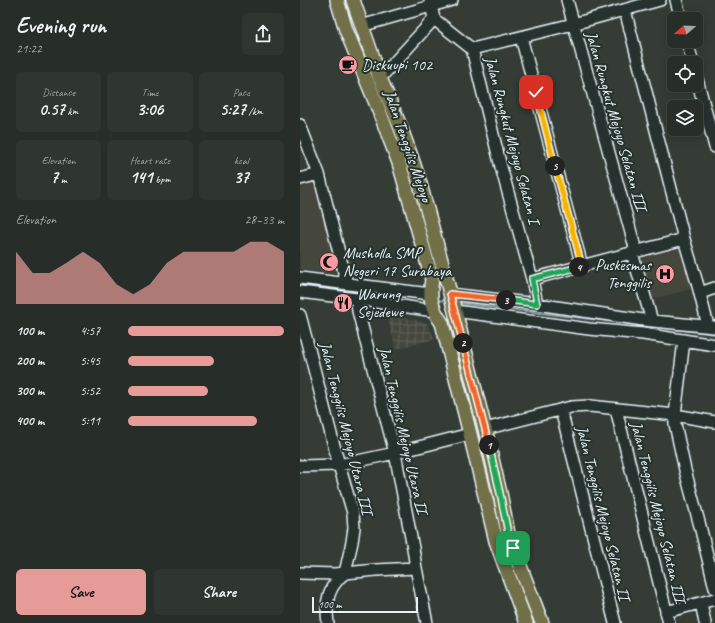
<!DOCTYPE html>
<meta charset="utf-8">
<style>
:root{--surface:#272d28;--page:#2f3530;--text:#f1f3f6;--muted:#a4a8a8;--line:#434945;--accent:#e69b98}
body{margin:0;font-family:Caveat,sans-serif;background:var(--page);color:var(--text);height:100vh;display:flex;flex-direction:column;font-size:15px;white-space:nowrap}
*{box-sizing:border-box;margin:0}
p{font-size:13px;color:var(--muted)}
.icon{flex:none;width:22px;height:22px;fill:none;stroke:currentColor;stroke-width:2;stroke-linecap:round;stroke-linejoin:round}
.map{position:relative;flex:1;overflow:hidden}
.details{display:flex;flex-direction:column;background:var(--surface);width:300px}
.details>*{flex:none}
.needle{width:26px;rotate:251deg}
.controls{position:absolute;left:367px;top:12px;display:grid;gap:8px}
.controls a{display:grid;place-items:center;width:36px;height:36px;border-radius:6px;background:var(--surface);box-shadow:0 2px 10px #0003,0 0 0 1px var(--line);font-size:20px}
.scale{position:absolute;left:12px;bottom:10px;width:106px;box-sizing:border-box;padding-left:4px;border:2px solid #e8f1f8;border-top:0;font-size:11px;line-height:14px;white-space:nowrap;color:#e8f1f8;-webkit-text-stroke:3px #26332d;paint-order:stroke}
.pin{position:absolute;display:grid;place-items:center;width:34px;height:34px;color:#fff;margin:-17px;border-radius:8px;box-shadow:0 2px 6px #0006}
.km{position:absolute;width:20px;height:20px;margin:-10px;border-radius:50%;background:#222;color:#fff;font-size:11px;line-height:20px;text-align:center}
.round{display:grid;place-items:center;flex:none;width:42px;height:42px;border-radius:6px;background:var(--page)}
.headline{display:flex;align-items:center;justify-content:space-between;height:68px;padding:0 16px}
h1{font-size:22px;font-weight:800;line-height:30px}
.figures{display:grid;grid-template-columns:repeat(3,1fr);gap:6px;height:68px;padding:4px 16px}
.figures div{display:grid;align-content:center;border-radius:6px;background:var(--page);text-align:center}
.figures b{font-size:17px;font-weight:800}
.figures small{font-size:11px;font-weight:400}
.figures p{font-size:11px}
.chart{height:112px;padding:8px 16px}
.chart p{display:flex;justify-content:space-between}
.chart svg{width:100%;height:72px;margin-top:4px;fill:var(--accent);opacity:.7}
.primary-button{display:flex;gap:8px;margin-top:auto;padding:8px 16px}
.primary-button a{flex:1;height:46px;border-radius:6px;background:var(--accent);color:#111;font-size:16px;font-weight:800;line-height:46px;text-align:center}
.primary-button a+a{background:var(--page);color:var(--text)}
ul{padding:0 16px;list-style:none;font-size:13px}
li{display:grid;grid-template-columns:64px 48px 1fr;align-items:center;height:30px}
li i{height:10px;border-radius:5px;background:var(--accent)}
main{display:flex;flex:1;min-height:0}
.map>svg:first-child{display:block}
.built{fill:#44473e}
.industrial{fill:url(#industrial-grid)}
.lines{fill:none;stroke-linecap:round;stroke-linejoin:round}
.stream{stroke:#88a1a5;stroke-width:2}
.minor-casing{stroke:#e8f1f8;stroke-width:14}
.major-casing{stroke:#e8f1f8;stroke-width:16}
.minor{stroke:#26332d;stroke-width:11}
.major{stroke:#71704a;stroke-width:13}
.split-1-casing{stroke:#fff;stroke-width:8}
.split-2-casing{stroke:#fff;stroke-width:8}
.split-3-casing{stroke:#fff;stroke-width:8}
.split-4-casing{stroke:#fff;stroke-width:8}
.split-5-casing{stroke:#fff;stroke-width:8}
.split-6-casing{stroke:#fff;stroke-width:8}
.split-1{stroke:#22a559;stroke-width:5}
.split-2{stroke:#f0652b;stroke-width:5}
.split-3{stroke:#f0652b;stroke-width:5}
.split-4{stroke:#22a559;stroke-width:5}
.split-5{stroke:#f5b400;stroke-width:5}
.split-6{stroke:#f5b400;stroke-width:5}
.labels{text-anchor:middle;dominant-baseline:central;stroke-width:4;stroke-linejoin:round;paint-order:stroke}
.poi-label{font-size:16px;fill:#e8f1f8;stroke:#26332d;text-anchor:start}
.street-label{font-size:16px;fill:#e8f1f8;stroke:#26332d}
</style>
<main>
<section class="details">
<div class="headline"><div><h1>Evening run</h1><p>21:22</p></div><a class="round"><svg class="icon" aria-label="share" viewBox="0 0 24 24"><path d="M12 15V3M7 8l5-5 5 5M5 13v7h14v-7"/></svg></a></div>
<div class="figures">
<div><p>Distance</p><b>0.57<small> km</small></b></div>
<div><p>Time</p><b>3:06</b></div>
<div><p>Pace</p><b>5:27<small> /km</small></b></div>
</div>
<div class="figures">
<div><p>Elevation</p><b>7<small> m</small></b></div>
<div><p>Heart rate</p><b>141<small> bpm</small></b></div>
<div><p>kcal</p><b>37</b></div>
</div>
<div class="chart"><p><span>Elevation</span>28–33 m</p>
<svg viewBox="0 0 160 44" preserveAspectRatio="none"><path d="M0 44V12L10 25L20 25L30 19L40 12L50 19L60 32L70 38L80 32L90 19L100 12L110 12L120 12L130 12L140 6L150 6L160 12V44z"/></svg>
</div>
<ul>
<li><b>100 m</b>4:57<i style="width:100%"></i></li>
<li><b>200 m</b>5:45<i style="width:55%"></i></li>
<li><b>300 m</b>5:52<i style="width:51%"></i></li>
<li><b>400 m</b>5:11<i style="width:83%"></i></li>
</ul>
<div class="primary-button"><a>Save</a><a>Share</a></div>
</section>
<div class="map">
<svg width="415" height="623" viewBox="0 0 415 623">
<defs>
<pattern id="industrial-grid" width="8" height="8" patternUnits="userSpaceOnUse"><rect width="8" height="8" fill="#44473e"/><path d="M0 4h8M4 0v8" fill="none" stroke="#5f625b"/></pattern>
</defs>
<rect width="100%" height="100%" fill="#343c35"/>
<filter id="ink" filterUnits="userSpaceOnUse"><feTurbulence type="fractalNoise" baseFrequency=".025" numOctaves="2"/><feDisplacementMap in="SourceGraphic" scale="8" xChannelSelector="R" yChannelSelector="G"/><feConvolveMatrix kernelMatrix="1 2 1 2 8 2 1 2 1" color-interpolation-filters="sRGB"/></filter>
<g filter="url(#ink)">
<!-- built -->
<path class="built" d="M15 182 27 215 42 270 27 273 0 269V186Z
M381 248 391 289 349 300 339 259Z"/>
<!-- industrial -->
<path class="industrial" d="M86 313 127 323 135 339 96 349Z"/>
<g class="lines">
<!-- stream -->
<path class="stream" d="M136 300 148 301
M158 303 415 334"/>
<defs>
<path id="minor" d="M130 0 134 19 172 49 201 167 232 279 237 304
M267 0 336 251
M376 0 381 19
M325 10 384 239 398 286 408 326
M61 26 152 0
M221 37 282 266
M387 41 393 63
M172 49 273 24 360 0
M396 75 415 147
M80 78 134 19
M0 125 19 174 47 284
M0 179 19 174
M332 253 352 321
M0 278 130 294
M232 279 384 239
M0 292 57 299 134 311
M400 293 415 288
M150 294 237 304 343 320 414 327
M57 299 58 311 95 453 113 548 116 568
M155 311 289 329 343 334 415 345
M0 315 39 465 53 513 54 528 52 542 45 573
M384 340 375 415V424L385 470 400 526 415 588
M316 409 369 623
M261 410 315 623
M185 429 271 407 290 406 375 415 415 422
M0 466 39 465 95 453 170 434
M0 573 35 574 76 570 116 568 127 623
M401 603 405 623
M366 612 415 599
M28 623C26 609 26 593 36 582 38 578 42 576 45 573"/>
<path id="major" d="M37 0 46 30 78 108 99 163 132 279C129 297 131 308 142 323L170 434 196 541 226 623
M53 0 80 78 100 126 112 159 120 184 155 311 185 429 200 493 209 538 213 548 242 623"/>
</defs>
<!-- minor casing -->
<use href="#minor" class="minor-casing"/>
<!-- major casing -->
<use href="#major" class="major-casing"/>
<!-- minor -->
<use href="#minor" class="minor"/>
<!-- major -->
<use href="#major" class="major"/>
</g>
</g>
<g class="lines" filter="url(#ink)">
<defs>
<path id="split-1" d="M189 445 200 493 209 538 213 548"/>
<path id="split-2" d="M163 343 189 445"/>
<path id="split-3" d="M163 343 150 294 206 300"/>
<path id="split-4" d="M206 300 237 304 232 279 279 267"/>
<path id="split-5" d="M255 166 282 266 279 267"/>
<path id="split-6" d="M236 92 255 166"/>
</defs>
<!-- split-1 casing -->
<use href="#split-1" class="split-1-casing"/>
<!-- split-2 casing -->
<use href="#split-2" class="split-2-casing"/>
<!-- split-3 casing -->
<use href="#split-3" class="split-3-casing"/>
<!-- split-4 casing -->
<use href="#split-4" class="split-4-casing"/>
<!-- split-5 casing -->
<use href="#split-5" class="split-5-casing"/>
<!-- split-6 casing -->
<use href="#split-6" class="split-6-casing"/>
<!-- split-1 -->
<use href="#split-1" class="split-1"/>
<!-- split-2 -->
<use href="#split-2" class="split-2"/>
<!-- split-3 -->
<use href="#split-3" class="split-3"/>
<!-- split-4 -->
<use href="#split-4" class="split-4"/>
<!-- split-5 -->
<use href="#split-5" class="split-5"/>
<!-- split-6 -->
<use href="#split-6" class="split-6"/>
</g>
<!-- icons -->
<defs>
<symbol id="cafe-disc" viewBox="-11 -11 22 22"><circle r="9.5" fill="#ff9aa2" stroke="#26332d"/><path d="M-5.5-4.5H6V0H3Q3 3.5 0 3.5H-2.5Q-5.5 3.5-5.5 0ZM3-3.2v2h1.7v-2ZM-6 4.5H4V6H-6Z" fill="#111"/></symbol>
<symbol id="mosque-disc" viewBox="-11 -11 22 22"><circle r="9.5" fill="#ff9aa2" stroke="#26332d"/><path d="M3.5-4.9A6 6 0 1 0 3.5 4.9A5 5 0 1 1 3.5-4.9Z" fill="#111"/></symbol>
<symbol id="hospital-disc" viewBox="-11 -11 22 22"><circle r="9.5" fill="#ff9aa2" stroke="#26332d"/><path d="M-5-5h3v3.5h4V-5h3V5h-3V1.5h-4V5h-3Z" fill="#111"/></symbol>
<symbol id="restaurant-disc" viewBox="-11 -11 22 22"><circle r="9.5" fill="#ff9aa2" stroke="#26332d"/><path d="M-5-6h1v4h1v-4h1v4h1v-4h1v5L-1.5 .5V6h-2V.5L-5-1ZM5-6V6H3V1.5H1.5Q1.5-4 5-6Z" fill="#111"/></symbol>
</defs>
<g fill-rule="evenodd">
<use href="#cafe-disc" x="37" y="54" width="22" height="22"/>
<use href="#mosque-disc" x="18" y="251" width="22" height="22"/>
<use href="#hospital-disc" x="354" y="263" width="22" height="22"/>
<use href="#restaurant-disc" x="32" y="292" width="22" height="22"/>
</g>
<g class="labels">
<!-- poi labels -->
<g class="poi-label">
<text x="62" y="65">Diskuupi 102</text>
<text x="43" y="253">Musholla SMP<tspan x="43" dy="18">Negeri 17 Surabaya</tspan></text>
<text x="351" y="265" text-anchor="end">Puskesmas<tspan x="351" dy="18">Tenggilis</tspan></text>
<text x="57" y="294">Warung<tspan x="57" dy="18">Sejedewe</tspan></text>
</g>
<!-- street labels -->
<g class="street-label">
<text transform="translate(316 121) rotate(74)">Jalan Rungkut Mejoyo Selatan III</text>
<text transform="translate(212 140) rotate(75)">Jalan Rungkut Mejoyo Selatan I</text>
<text transform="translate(108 146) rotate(71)">Jalan Tenggilis Mejoyo</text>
<text transform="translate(46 428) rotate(76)">Jalan Tenggilis Mejoyo Utara III</text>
<text transform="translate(103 430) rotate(77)">Jalan Tenggilis Mejoyo Utara II</text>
<text transform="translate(358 512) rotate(76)">Jalan Tenggilis Mejoyo Selatan III</text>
<text transform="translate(303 513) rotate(76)">Jalan Tenggilis Mejoyo Selatan II</text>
</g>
</g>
</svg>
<div class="controls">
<a><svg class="needle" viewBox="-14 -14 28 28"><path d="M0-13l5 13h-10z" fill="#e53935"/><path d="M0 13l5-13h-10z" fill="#a4a8a8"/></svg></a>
<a><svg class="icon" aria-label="locate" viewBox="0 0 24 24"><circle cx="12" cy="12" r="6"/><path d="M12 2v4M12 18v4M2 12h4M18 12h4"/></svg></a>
<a><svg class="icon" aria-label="layers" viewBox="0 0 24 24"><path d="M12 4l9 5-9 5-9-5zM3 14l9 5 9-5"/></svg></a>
</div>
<div class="scale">100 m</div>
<div class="pin" style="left:213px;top:548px;background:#1e9e55"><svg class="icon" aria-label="arrive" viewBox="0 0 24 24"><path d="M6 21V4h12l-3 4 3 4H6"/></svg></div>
<div class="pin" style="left:236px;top:92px;background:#d93025"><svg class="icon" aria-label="check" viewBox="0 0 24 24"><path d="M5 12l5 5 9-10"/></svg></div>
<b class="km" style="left:189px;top:445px">1</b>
<b class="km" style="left:163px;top:343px">2</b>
<b class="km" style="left:206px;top:300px">3</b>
<b class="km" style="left:279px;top:267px">4</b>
<b class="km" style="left:255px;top:166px">5</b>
</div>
</main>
